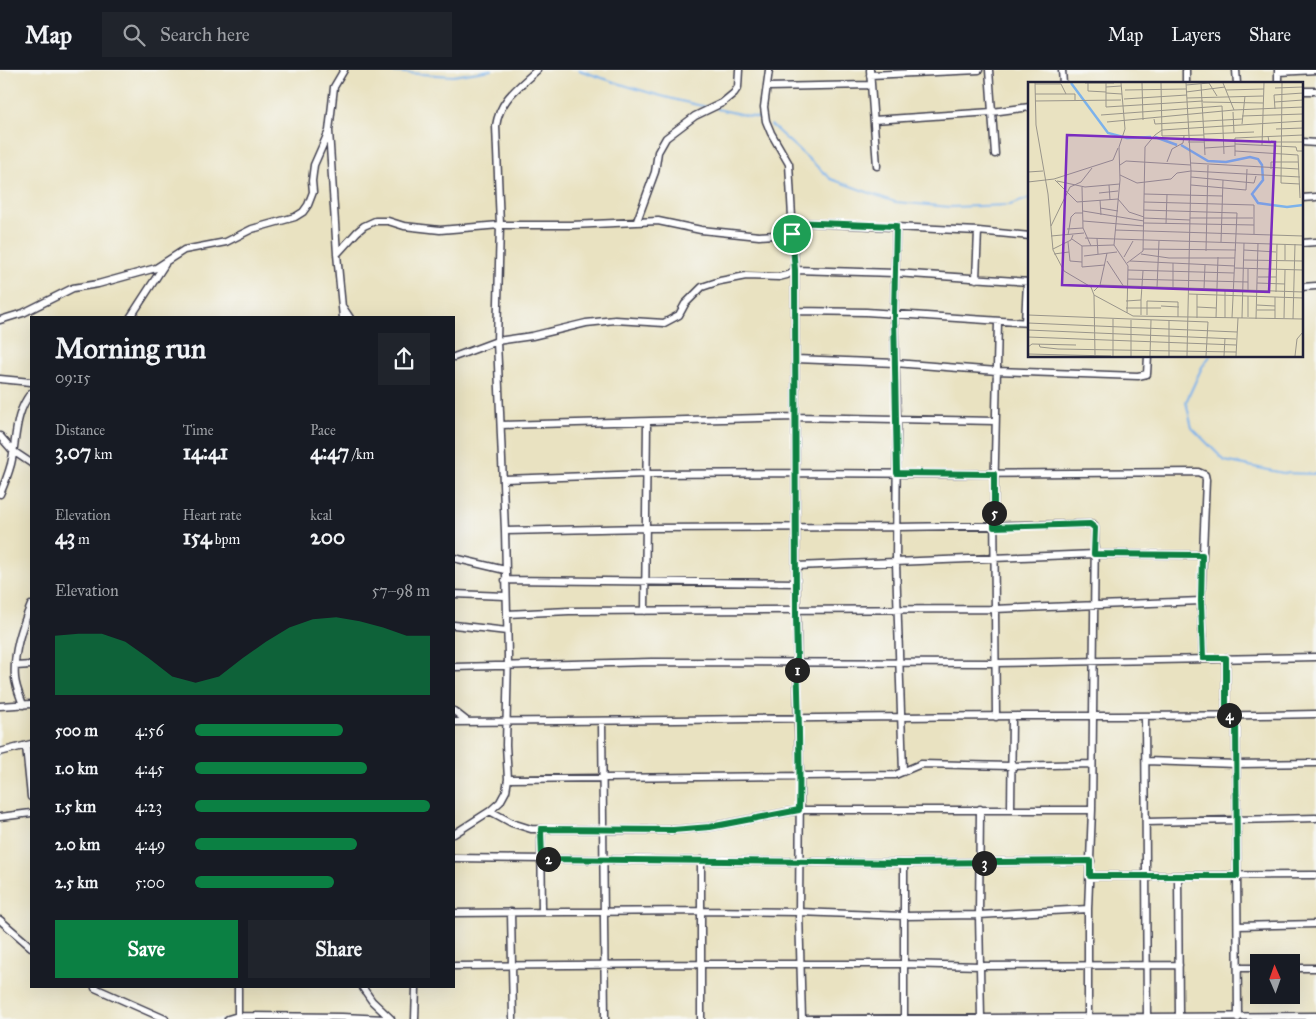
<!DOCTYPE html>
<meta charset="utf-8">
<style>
:root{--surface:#171b24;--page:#20242c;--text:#f1f3f6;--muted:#9ea1a6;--line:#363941;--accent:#0b8043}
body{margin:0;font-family:"IM FELL Great Primer",serif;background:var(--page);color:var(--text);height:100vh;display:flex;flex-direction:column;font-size:19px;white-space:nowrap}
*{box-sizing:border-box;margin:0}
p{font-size:16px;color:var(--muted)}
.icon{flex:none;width:28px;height:28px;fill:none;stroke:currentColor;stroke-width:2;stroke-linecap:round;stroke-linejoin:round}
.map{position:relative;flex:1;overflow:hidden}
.side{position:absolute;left:30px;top:246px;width:425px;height:672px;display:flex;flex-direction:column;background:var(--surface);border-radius:0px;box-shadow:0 5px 20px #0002}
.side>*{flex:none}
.needle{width:32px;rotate:358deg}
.buttons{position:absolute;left:1250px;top:884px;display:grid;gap:10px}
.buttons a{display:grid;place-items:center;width:50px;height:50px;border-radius:0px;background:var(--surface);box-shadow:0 5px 20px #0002;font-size:25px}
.pin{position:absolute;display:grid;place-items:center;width:42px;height:42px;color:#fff;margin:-21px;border:2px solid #fff;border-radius:50%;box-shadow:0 1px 5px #0007}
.km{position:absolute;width:25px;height:25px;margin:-12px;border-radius:50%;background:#222;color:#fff;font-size:14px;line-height:25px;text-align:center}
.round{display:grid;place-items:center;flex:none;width:52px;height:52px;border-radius:0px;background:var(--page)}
.summary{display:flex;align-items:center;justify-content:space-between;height:85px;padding:0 25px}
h1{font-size:28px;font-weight:700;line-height:38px}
.figures{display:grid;grid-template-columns:repeat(3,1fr);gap:8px;height:85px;padding:5px 25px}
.figures div{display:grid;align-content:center}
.figures b{font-size:21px;font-weight:700}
.figures small{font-size:14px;font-weight:400}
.figures p{font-size:14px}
.chart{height:140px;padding:10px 25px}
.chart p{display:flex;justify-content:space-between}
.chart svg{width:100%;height:90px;margin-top:5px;fill:var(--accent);opacity:.7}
.cta{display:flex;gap:10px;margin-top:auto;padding:10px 25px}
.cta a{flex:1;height:58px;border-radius:0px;background:var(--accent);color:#fff;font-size:20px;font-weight:700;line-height:58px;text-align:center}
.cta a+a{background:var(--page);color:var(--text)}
ul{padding:0 25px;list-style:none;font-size:16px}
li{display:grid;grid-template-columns:80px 60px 1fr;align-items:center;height:38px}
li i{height:12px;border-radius:6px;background:var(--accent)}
header{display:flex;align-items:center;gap:30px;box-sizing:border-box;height:70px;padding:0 25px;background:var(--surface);border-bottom:1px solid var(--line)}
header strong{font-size:24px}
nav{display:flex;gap:28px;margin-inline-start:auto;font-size:18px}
.search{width:350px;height:45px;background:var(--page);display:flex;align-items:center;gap:12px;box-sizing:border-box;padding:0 18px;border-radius:0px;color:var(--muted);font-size:19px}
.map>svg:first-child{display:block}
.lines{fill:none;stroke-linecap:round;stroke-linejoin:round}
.stream{stroke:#7cb2eb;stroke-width:2}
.minor-casing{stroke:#403f4f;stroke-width:9}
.minor{stroke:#fff;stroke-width:6}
.route-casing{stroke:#fff;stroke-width:10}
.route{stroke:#0b8043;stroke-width:6}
.inset-river{fill:none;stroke:#7cb2eb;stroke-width:2.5}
.inset-road{fill:none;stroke:#99958b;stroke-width:1}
.view{fill:#7b2cbf;fill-opacity:0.15;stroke:#7b2cbf;stroke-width:2.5}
.inset-edge{fill:none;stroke:#22223b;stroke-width:2.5}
</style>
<header>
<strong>Map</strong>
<div class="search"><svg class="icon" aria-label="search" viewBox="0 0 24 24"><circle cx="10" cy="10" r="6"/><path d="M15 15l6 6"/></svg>Search here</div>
<nav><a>Map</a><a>Layers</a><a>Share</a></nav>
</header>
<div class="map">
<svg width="1316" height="949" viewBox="0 0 1316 949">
<rect width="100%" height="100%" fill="#f6f6f2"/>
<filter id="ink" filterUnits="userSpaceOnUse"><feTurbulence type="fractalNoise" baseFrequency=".02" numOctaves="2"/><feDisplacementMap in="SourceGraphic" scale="10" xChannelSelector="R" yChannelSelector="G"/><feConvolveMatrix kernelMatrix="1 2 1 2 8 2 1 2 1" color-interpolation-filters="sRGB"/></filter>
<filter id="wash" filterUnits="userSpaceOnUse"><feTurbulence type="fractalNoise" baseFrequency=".0096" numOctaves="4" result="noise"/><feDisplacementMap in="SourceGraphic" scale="20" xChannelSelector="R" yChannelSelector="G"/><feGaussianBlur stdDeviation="1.12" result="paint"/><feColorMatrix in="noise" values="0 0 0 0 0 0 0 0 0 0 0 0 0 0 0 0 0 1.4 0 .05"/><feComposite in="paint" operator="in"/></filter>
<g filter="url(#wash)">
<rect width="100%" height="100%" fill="#e9e2c1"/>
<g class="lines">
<!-- stream -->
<path class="stream" d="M358 0 453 6 491 0
M579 0C621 15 664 28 707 37
M717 39 763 49
M771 55 831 109 895 132 950 137 1010 135 1030 128
M1210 286 1202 297 1186 332 1192 358 1225 391 1283 403 1316 404"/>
</g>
</g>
<g filter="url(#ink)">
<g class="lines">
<defs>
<path id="minor" d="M769 0 764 37 766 51 771 63 789 94 795 200 796 496 798 650 800 706 799 842 802 949
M870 0 877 96
M989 0 995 84
M1062 0 1063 14
M1186 0V14
M1236 0 1237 14
M1278 0V2L1316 0
M1278 2V14
M870 5 979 0
M767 17 871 15
M1302 21H1316
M874 50 992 42 1030 37
M1302 72 1316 73
M1302 128 1316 127
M637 151 655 102 658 82 666 68 695 46 722 33 734 23 738 17 739 0
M791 152 978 161 1030 166
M896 157 894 245 897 349 896 493 903 702
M1302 173 1316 172
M337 184 357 162 364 156 375 151H388L404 156 440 160 500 155H572L658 151 701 160 759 166 792 164
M976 209 978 161
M1302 217 1316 216
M342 236 350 248
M795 241 866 242 1030 253
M130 248 165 194
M343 248 337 184 329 61 334 17 344 0
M0 250 23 243 73 218 98 214 156 198 184 180 226 172 252 159 295 147 303 142 308 135 313 122 312 111 314 95 329 61
M1025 253 1027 212
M454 287 497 271 532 266 586 253 615 250 664 253 679 245 685 234 702 217 720 211 746 206 779 207 787 205 795 200 895 203 1030 212
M796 289 895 293 997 301 1138 306 1147 304 1148 286
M0 309 31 312
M501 355 795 347 995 351
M0 366 13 381 31 393
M504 409 646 404 795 403 955 404 1198 402 1205 405 1206 410 1201 531 1203 588
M0 424C4 415 8 405 11 394 17 369 14 344 31 323
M505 461 646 458 897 457 1093 454 1095 458 1092 740 1088 839V949
M454 488 505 500
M796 496 1095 484 1202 485
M505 510 796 513
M454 524 505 526
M645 541 647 352
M507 544 569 541 994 539 1201 531
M454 555 507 561
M1226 588V645
M15 596 31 595
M454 597 651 592 996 593 1316 587
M23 635C20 626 16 618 15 608 13 585 22 556 31 535
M0 636 31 634
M454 641 468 652
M1236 645 1238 948
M1145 646 1147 949
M996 647 994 434 998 251
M454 652C603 651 751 649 900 647 1039 645 1177 647 1316 644
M602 652 605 949
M26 676 31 727
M0 682 31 674
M1146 691 1236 694 1316 693
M508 709 895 705 921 694 1010 696 1092 694
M980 739 979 845 981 949
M1011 739 1012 647
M490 741 512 753 531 759 673 760 709 757 799 740H1092
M0 747 31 743
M1147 752 1316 748
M541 759 542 842
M454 764 490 741 500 732 506 721 508 709 506 675 508 586 505 461 497 271 500 155 496 56C500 29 518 18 537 0
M454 788 904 793 1091 791
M701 790V949
M1090 806 1316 805
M1178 806 1179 946
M511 842 513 949
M454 843 700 841 799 842 904 846 979 845 1088 839
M0 850 31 877
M1238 856 1316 854
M454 896 701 894H903L981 896 1179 895
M1238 898H1259
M1291 898H1316
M95 918 165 949
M363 918 372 931 391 949
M238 946V918
M904 948V793
M228 949 238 946 342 947 385 949
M415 949 416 918
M802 949 1316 946"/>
</defs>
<!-- minor casing -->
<use href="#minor" class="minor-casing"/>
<!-- minor -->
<use href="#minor" class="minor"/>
</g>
</g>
<g class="lines" filter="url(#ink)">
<defs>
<path id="route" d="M791 152 896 156 894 245 897 403 994 404V457L1090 454 1095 458 1094 484 1202 485 1201 531 1203 588H1226V645H1236L1237 806H1090V791L904 793 542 789 541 759 673 760 710 757 799 740C801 675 797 609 796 544 795 429 795 314 795 200Z"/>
</defs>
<!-- route casing -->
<use href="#route" class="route-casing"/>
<!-- route -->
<use href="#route" class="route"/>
</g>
<!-- overview -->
<g transform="translate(1028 12)">
<rect width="275" height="275" fill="#e9e2c1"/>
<path class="inset-river" d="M43 1 80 51 99 56 123 55M127 55 149 63M153 63 180 79 198 80 222 75 230 77 234 83 235 98 224 112 230 121 259 125 275 123"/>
<path class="inset-road" d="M7 1 8 43 20 112 25 168 36 189 63 205 66 213 105 234 275 237M57 1H86M60 1V9L78 10M78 1V25L175 19M93 1 97 47 91 65 92 98 86 163 100 184 99 231M114 1 115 38M133 1 134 54 176 53M158 1 163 89 159 274M195 1 206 28M254 1 253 101 272 102M7 2H33L38 12M173 2 177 73M158 3 181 1 189 14M78 5 93 4M247 6 275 5M97 8 158 7M198 8 236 7M158 10 197 5M78 11 94 12M7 12H47V18M159 16 235 14M96 17 159 13M7 19 93 18M175 20 235 21M247 20 275 18M194 24 196 72M247 27 246 13 275 11M205 30 206 51M73 33 194 24M214 34 275 32M126 37 127 42 214 37M79 40 206 28 275 25M214 42 217 14M248 47 275 46M176 52 226 50M240 54 241 60H275M207 56 275 53M207 56V74M176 59 207 58M160 60H176M207 62 268 65 269 69H275M234 63 236 1M177 66 207 64M207 69 270 73M270 73 272 116M139 80 144 67 155 61 156 54M163 81 271 87M92 83 98 79 163 83M243 87V80H270M0 90 15 89M92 93 109 101 143 97 149 91 163 89 272 95M163 95 226 101 228 94M27 98 49 120 90 117 101 130 116 135M29 99 57 105 92 102M0 100 26 97 85 78 90 66M81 103 82 118M163 103 218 108 219 87M54 105 55 146 63 164M71 111 90 109M116 112 194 114M72 118 73 133M116 120 226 123V152M72 126 90 129M116 128 209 131 204 236M55 129 116 139M116 136 162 138M162 136H225M55 139 116 144M116 141 226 143M138 142 139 112M23 144 42 105 53 100 64 86M39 147 55 146M87 148 275 154M40 153 43 135 47 131H55M23 154 56 151M57 156 275 163M69 156 70 172M44 157 54 164 86 163M40 160 42 179 54 180M193 160 195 98M54 164V185L77 183M25 167 43 158 45 153M115 167 208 168M216 168 248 170M178 169 180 83M26 172 41 170M113 172 141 176H207M56 174 89 170M96 175 105 159M216 178 275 179M257 178V162M79 179 96 205M102 179 207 184M99 181 115 169 117 65 127 53 134 48 275 39M207 186 275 188M100 188 206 191M230 195H248M100 197 220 200M229 201 257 202M72 203 79 171M129 206 131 159M145 207V181M176 207 177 183M66 209 72 203 275 210M220 209V187M248 210 249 162M161 212 275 216M66 213 67 273M113 218 115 189M98 219 113 218V233M229 223 247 224M133 224 151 225M169 225 188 226M98 226H133M229 228H247M0 233 180 240 178 274M119 233V219L150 220V235M220 235V214M169 236V212M188 236 190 175M197 236V208M214 236 216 161M247 236V215M256 236 257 188M85 237V274M228 237 230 161M265 237 267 162M0 241 209 250M0 248 208 257M0 255 208 263M11 262 12 265 30 267 208 270M0 265 4 262 48 263M0 272 83 274M103 274V238M122 274 123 238M141 274V239M196 274 197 256M208 274 210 236M267 274 269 257 275 250"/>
<path class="view" d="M39 53 247 60 241 210 34 203Z"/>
<rect width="275" height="275" class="inset-edge"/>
</g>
</svg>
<div class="buttons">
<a><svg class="needle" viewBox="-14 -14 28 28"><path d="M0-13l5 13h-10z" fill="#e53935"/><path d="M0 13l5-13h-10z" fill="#9ea1a6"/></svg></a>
</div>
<div class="pin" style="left:792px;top:164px;background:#1e9e55"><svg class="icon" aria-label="arrive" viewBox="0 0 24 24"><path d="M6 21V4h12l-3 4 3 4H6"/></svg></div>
<b class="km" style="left:797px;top:600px">1</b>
<b class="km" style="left:548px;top:789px">2</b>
<b class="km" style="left:984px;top:793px">3</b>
<b class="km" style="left:1229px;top:645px">4</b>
<b class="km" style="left:994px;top:443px">5</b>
<section class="side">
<div class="summary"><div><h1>Morning run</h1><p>09:15</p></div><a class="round"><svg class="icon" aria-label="share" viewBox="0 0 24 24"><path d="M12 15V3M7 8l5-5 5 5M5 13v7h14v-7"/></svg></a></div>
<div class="figures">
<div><p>Distance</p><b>3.07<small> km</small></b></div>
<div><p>Time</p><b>14:41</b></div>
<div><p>Pace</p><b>4:47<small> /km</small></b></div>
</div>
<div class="figures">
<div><p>Elevation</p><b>43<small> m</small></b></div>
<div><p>Heart rate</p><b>154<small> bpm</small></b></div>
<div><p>kcal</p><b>200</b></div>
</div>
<div class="chart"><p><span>Elevation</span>57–98 m</p>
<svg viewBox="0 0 160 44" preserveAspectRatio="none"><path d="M0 44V15L10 14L20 14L30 18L40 26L50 35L60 38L70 35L80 26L90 18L100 11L110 7L120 6L130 8L140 11L150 15L160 15V44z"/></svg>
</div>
<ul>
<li><b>500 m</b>4:56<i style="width:63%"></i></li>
<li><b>1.0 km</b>4:45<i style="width:73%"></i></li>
<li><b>1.5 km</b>4:23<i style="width:100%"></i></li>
<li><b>2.0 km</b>4:49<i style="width:69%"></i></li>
<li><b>2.5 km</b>5:00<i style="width:59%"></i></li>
</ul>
<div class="cta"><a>Save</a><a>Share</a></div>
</section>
</div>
